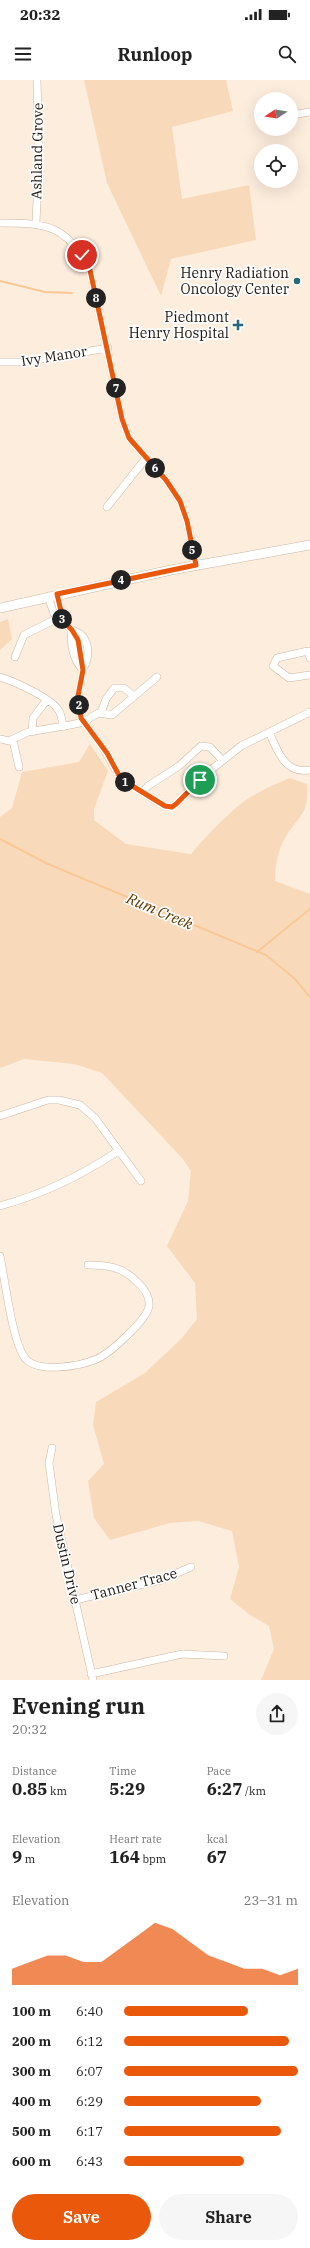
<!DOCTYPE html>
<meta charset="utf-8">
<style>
:root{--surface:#fff;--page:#f6f6f6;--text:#222;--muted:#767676;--accent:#ea580c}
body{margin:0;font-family:"IBM Plex Serif",serif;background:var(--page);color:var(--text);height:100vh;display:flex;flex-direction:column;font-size:15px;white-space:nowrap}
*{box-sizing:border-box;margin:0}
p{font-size:13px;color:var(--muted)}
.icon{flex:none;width:22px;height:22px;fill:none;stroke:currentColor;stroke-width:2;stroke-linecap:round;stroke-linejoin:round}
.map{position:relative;height:1600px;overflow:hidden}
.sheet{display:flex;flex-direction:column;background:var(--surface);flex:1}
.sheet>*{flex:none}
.needle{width:26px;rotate:258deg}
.buttons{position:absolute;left:254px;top:12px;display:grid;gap:8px}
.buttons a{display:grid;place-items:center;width:44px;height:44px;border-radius:50%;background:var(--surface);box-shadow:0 4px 16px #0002;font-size:20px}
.pin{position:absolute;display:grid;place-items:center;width:34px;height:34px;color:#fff;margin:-17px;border:2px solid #fff;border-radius:50%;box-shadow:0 1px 4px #0007}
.km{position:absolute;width:20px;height:20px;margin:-10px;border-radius:50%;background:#222;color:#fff;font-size:11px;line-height:20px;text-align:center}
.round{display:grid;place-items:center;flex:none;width:42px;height:42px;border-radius:21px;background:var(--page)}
.summary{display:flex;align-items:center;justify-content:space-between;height:68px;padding:0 12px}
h1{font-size:22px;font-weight:800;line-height:30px}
.metrics{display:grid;grid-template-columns:repeat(3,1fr);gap:6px;height:68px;padding:4px 12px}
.metrics div{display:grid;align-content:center}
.metrics b{font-size:17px;font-weight:800}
.metrics small{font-size:11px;font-weight:400}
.metrics p{font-size:11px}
.chart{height:112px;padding:8px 12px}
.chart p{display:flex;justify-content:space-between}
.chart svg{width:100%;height:72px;margin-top:4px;fill:var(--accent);opacity:.7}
.cta{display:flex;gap:8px;margin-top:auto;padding:8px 12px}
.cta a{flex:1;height:46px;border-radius:24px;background:var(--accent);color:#fff;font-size:16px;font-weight:800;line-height:46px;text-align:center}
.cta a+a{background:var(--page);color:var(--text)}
ul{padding:0 12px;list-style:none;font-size:13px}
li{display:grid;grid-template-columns:64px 48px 1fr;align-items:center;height:30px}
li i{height:10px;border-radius:5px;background:var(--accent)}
.status{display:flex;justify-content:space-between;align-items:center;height:28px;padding:0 20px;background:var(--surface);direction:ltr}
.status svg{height:11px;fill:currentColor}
header{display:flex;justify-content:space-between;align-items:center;height:52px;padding:0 12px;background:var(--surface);font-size:18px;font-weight:800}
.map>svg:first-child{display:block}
.green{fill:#f8dabb}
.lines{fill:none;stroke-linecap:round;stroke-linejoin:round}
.stream{stroke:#fac894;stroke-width:2}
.street-casing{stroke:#cab7a4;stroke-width:8}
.secondary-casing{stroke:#cab7a4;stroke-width:10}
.street{stroke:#fff;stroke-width:7}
.secondary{stroke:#fff;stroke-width:9}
.route-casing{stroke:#fff;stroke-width:8}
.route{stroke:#ea580c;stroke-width:5}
.poi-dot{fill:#25697a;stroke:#fdfdfd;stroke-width:1.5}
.labels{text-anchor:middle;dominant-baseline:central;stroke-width:3.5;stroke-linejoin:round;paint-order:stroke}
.street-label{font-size:14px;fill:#1f1811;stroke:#fdfdfd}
.poi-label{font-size:14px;fill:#1f1811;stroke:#fdfdfd;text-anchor:end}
.water-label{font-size:15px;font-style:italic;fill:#5f3800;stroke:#fdfdfd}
</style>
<div class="status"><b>20:32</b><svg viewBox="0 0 49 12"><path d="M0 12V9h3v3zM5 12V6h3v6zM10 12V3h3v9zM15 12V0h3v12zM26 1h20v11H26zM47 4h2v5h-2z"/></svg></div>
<header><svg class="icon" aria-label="menu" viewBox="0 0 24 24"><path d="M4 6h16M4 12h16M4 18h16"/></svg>Runloop<svg class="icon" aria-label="search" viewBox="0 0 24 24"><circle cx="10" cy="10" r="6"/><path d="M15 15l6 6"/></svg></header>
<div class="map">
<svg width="310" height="1600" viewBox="0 0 310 1600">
<rect width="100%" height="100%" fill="#fdeddd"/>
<!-- green -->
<path class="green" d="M84 0H226L233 31 172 47 182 119 249 105 256 160 171 179 161 216 107 103Z
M8 539 12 559 0 570V542Z
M90 664 108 691 94 729V740L126 764 191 774C207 755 226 735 246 720 259 711 275 704 290 698L307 704C310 734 299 735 285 758 278 770 275 787 275 801L310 814V1600H261L274 1569 269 1546 250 1535 230 1519 239 1487 232 1451 198 1441 170 1443 110 1460 94 1438 88 1401 104 1384 93 1345 96 1322 145 1293 182 1258 197 1239 195 1203 167 1166 188 1121 191 1091 182 1078 102 993 74 984 24 979 0 988V737L12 728 22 692 79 682Z"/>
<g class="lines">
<!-- stream -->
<path class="stream" d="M0 201 45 212 72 213
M0 759 48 784 266 875 295 899 310 917
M257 872 310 829"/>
<defs>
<path id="street" d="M291 35 310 32
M0 143C47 143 67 145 90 190L122 339 129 358 166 400 180 421 187 441 196 485
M36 143 39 75 37 0
M0 282H24L108 268
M107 427 146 378
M48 516 54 534 72 550 78 560 83 590 78 616 81 638 102 666 121 699 165 726 170 727 176 724 207 693 241 666 310 632
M72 550C90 555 91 575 83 589
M72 550C70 564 73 580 83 590
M15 577 24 555 60 537 61 531 57 514
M310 578 308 571 277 578 273 586 289 598 310 595
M0 597C14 601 53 619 59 631 62 636 62 642 63 647
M101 633 106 619 114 608H124L134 616
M32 652 33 638 46 621
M269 652C278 671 284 694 310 690
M0 659 9 661 28 652 70 645 84 642 98 633 112 635 157 597
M13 660 19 687
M143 712 148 706 179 686 201 666 210 667 222 680
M0 1036 48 1020H59L80 1025 95 1038 141 1101
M0 1126C43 1114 81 1096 118 1071
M0 1176C5 1199 12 1261 25 1278 38 1294 80 1286 97 1279 110 1273 147 1240 149 1226 150 1217 144 1208 137 1202 123 1187 108 1185 88 1185
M52 1368 49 1383 56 1435 93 1600
M75 1520 161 1500 191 1487
M91 1594 182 1574 224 1576"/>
<path id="secondary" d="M0 528 171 490 310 465"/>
</defs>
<!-- street casing -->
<use href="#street" class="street-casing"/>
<!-- secondary casing -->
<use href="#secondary" class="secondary-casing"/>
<!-- street -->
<use href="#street" class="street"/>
<!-- secondary -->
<use href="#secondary" class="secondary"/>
</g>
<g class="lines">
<defs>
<path id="route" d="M82 175 90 190 122 339 129 358 166 400 180 421 187 441 196 485 57 514 61 531 60 537 72 550 78 560 83 590 78 616 81 638 107 673 121 699 165 726 172 727 176 724 200 700"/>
</defs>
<!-- route casing -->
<use href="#route" class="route-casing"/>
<!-- route -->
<use href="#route" class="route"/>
</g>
<!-- markers -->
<g class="poi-dot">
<circle cx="297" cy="201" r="4"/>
<path d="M236 239h4v4h4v4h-4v4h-4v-4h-4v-4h4z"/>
</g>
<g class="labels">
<!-- street labels -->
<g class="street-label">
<text transform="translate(37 71) rotate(-89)">Ashland Grove</text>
<text transform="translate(54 276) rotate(-9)">Ivy Manor</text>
<text transform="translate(67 1484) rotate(77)">Dustin Drive</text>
<text transform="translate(134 1504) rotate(-15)">Tanner Trace</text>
</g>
<!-- poi labels -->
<g class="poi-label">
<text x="289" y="193">Henry Radiation<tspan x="289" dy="16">Oncology Center</tspan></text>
<text x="229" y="237">Piedmont<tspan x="229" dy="16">Henry Hospital</tspan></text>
</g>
<!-- water labels -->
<g class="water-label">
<text transform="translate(160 831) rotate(23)">Rum Creek</text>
</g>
</g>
</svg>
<div class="buttons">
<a><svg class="needle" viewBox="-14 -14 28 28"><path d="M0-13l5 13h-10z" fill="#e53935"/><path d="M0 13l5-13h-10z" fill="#767676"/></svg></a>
<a><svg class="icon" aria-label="locate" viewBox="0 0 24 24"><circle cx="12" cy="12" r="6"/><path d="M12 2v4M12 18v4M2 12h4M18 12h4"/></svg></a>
</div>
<div class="pin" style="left:200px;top:700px;background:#1e9e55"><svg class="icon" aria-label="arrive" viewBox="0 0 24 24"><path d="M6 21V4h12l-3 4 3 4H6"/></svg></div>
<div class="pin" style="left:82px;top:175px;background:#d93025"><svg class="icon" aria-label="check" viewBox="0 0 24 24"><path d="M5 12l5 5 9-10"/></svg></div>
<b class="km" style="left:125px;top:702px">1</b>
<b class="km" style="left:79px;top:625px">2</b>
<b class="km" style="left:62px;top:539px">3</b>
<b class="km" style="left:121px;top:500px">4</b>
<b class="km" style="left:192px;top:470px">5</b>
<b class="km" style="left:155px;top:388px">6</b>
<b class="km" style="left:116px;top:308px">7</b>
<b class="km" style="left:96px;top:218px">8</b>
</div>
<section class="sheet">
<div class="summary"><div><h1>Evening run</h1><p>20:32</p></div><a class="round"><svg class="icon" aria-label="share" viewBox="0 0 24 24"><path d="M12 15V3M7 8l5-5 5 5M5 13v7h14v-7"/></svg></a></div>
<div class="metrics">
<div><p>Distance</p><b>0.85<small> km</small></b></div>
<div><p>Time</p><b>5:29</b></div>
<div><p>Pace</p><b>6:27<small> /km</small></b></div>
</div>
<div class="metrics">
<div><p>Elevation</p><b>9<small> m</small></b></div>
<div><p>Heart rate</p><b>164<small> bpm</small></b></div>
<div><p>kcal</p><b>67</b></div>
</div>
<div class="chart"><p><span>Elevation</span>23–31 m</p>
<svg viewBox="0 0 160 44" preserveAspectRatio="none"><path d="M0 44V34L10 30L20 26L30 26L40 30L50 30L60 22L70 14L80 6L90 10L100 18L110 26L120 30L130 34L140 34L150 38L160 34V44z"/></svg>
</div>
<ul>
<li><b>100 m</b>6:40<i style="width:71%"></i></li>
<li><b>200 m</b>6:12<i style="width:95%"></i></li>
<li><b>300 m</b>6:07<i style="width:100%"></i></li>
<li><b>400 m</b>6:29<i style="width:79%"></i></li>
<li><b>500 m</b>6:17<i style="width:90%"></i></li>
<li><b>600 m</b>6:43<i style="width:69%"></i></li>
</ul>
<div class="cta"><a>Save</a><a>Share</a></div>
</section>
